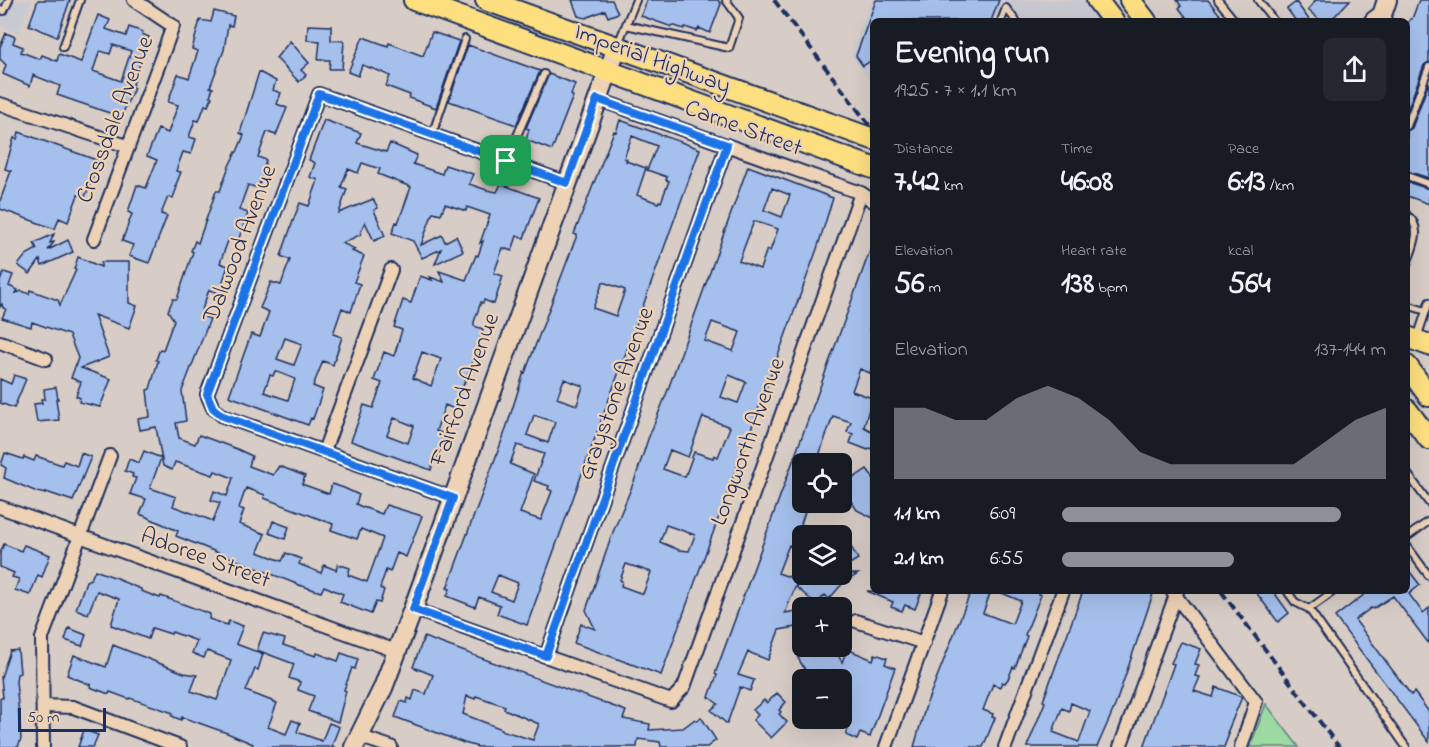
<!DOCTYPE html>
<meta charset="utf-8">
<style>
:root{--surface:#171b24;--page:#242831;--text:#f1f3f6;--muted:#9ea1a6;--accent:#8c9099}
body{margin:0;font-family:"Indie Flower",sans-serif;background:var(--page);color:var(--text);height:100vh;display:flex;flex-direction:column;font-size:22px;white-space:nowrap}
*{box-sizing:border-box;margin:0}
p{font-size:20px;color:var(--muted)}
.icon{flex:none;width:33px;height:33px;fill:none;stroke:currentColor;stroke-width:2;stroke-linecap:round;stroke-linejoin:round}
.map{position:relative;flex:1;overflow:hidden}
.drawer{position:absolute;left:870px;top:18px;width:540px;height:576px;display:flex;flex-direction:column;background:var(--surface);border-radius:9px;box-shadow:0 6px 24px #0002}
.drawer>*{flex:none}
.tools{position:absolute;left:792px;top:453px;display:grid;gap:12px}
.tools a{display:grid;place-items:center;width:60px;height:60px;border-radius:9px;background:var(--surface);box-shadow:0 6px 24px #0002;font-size:30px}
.scale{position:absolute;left:18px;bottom:15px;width:88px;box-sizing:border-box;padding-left:6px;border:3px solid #1b2f5e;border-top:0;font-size:16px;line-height:21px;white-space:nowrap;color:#1b2f5e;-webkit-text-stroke:4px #eed2b5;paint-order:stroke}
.pin{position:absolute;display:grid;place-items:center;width:51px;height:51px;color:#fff;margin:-26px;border-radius:12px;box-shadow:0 3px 9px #0006}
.round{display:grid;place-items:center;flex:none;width:63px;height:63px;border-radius:9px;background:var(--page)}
.head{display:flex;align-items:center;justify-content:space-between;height:102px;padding:0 24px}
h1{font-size:33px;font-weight:700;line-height:45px}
.stats{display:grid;grid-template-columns:repeat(3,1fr);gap:9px;height:102px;padding:6px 24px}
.stats div{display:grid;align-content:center}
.stats b{font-size:30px;font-weight:700}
.stats small{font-size:16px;font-weight:400}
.stats p{font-size:16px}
.chart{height:168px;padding:12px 24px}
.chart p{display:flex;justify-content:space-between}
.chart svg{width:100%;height:108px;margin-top:6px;fill:var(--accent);opacity:.7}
ul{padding:0 24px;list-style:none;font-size:20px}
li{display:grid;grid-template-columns:96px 72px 1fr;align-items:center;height:45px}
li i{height:15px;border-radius:8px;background:var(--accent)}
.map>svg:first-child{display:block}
.built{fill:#c9c9d2}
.green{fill:#9ddaa1;stroke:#5c8480;stroke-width:1.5}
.building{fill:#a6c0ed;stroke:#1b2f5e;stroke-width:1.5;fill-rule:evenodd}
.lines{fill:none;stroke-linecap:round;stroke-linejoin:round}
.lane-casing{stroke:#1b2f5e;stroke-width:10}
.street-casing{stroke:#1b2f5e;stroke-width:16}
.secondary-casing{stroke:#1b2f5e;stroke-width:22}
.primary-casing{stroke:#1b2f5e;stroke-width:24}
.lane{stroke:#eed2b5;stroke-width:6}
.street{stroke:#eed2b5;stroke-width:12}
.secondary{stroke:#eed2b5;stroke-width:18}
.primary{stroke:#fedf80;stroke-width:20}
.rail{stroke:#1b2f5e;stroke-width:4;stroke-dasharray:9 4.5;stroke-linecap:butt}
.route-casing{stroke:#fff;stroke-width:12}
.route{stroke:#1a73e8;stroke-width:8}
.labels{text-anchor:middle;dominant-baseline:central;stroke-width:4.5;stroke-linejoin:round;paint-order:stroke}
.street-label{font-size:24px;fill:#1b2f5e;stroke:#eed2b5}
</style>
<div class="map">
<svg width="1429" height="747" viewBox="0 0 1429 747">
<rect width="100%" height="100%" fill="#d8cdc6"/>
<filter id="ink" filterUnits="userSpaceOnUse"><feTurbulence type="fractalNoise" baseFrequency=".0167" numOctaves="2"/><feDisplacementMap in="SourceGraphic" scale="12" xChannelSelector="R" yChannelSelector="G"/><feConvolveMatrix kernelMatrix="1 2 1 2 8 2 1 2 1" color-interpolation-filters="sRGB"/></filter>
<g filter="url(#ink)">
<!-- built -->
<path class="built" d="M0 0H31L19 33 0 26Z
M871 0H1090L1106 21H873V85L851 55Z"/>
<!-- green -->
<path class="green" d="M1266 704 1299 747H1250Z"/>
<!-- building -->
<path class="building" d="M38 0H70L57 37 29 25Z
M572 0H612L618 13 608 17 605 10 586 18 578 16Z
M647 0H718L721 4 710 33 699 28 697 31 685 27 684 29 672 25V27L641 16Z
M876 0H999L991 21H873V59L863 66 856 56Z
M1177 0H1208L1225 21H1189L1179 8 1181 6Z
M1316 0H1350L1330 21H1321L1308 10Z
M1419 0H1429V62L1424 65 1407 111V26L1410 19H1412Z
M1296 2 1310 21H1296L1287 9Z
M214 11 234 16 232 26 228 25 224 50 210 87 213 88 210 96 212 97 208 106 205 105 199 121 195 120 189 137 196 139 191 154 183 152 176 171 181 172 175 187H177L173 198 168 197 161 214 167 216 149 263 129 256 133 245 122 241 132 214 128 212 137 185 146 188 157 160 147 156 158 129 168 133 178 105 168 102 178 74 189 78 198 51 192 49 200 20 211 22Z
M98 15 110 20 106 29 126 36 129 27 143 32 142 34 149 37 132 87 134 88 121 117 57 95 60 86 33 75 30 86 3 74 6 65 0 59V47L6 33 15 37 13 43 23 47 21 52 40 59 42 55 57 61 59 54 81 62ZM113 45 131 51 121 81 93 71 99 53 101 51 110 54Z
M308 25 331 26V40L344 41 342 69H329L330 60H318L320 41 307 40Z
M432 32 459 41 436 108 409 98 410 95 386 86 390 76 379 71 362 65 358 76 348 72 363 37 388 46 389 43 423 56Z
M290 41 309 63 301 70 306 75 299 82 276 58Z
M468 45 540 71 516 125 449 101Z
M259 72 276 81 273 90 281 93 277 104 287 108 276 135 267 132 258 157 266 160 262 176 258 188 248 185 239 210 248 213 238 241 229 238 220 263 228 266 219 293 209 290 200 315 210 319 182 391 186 421 176 423 179 438 195 444 199 435 237 449 252 456 249 466 273 475 279 466 305 476 302 484 329 494 332 484 344 488 359 495 356 504 360 506 382 514 386 505 422 516 406 557 397 553 390 572 386 570 380 588 384 590 380 603 376 602 371 614 340 602 343 594 324 586 321 592 299 585 176 536 178 531 140 514 146 499 130 494 136 478 132 477 133 474 125 471 129 459 139 463 144 451 161 458 150 488 176 497 173 506 213 521 220 503 211 500 214 491 227 496 233 478 215 471 213 475 175 462 172 470 163 466 156 427 140 430 138 419 150 417 147 390 150 389 158 361 156 360 160 349 163 350 174 320 168 311 173 299H177L193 252 191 251 195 241 198 243 216 191H220L229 166 236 152H237L244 135 240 133ZM246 488 265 495 264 498 333 524 331 530 357 539 361 529 383 538 367 582 348 575 350 568 338 564 336 570 324 565 321 573 299 564 301 559 286 553 282 561 258 552 265 534 239 524 244 510 239 508Z
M549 74 575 84 571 95 573 96 552 150 526 140 529 129 526 128Z
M1429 82V178L1407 171V131L1412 128Z
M324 120 361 133 357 143 386 152 390 143 417 155 413 164 442 174 445 165 473 174 469 184 487 190 497 192 501 184 539 198 524 238 517 236 512 251 503 248 494 273 503 276 494 304 484 300 483 303 481 302 474 322V326L483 329 479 345 454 409 445 405 436 431 445 434 436 463H433L431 470 351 441 364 405 373 408 382 383 374 380 384 352 394 356 402 330 394 327 403 300 411 303 420 276 432 280 430 277 444 282 439 271 466 280 476 255 478 256 483 241 480 243 490 215 467 207 466 211 445 204 441 214 433 212 421 245 442 235 445 242 456 236 463 251 435 264 441 249 422 258 413 241 392 233 396 222 398 223 411 187 378 174 380 169 362 163 358 173 348 169 341 187 347 189 339 213 373 199 378 208 374 210 385 236 374 241 365 222 360 235 342 243 355 249 352 251 364 256 354 282 360 284 351 312 342 308 333 334 342 337 333 365 323 361 313 386 323 390 313 419 311 418 308 425 229 396 251 334 260 337 269 312 260 308 271 282 281 285 285 273 290 260 281 256 294 218 300 203 309 206 318 180 310 177 315 163 309 160ZM285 338 302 344 294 365 277 359ZM422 352 441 359 431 386 413 378ZM275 371 295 379 288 400 264 392 270 375 273 376ZM394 418 414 426 408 443 387 435Z
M620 120 700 149 527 625 497 614 500 605 479 597 475 607 447 596 450 589 447 588 505 432 524 372 525 373 577 235 574 234 580 219 614 131 616 132ZM632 136 657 146 647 170 667 177 666 180 669 181 661 202 659 201 658 203 637 195 646 168 626 161 627 159 624 158ZM603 282 625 290 616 316 593 308ZM564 379 583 386 577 405 557 398ZM534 415 555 422 548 443 527 435ZM517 445 544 454 534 481 549 486 548 489 552 491 541 520 520 513 534 474 510 464ZM498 575 518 583 512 600 491 592Z
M19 132 99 161 85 197 78 195 68 222 59 218 55 229 0 209V201L11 171 5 169 14 138 17 139Z
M748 166 833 198 817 249 661 675 574 643 581 624 595 629 586 610 613 532 635 479 648 439 666 395ZM772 188 790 195 782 217 764 210ZM754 221 778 229 770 251 767 249 760 269 739 261ZM712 322 740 332 733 351 705 341ZM729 375 746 382 738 403 721 397ZM703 417 730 427 718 457 714 455 713 458 694 452 685 477 663 469 670 450 688 457ZM666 525 695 535 689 551 679 550 660 542ZM626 564 651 572 643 594 621 586 622 581 620 580Z
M1407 182 1429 189V204L1407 196Z
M54 234 50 243 54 242 48 250 68 240 73 252 42 266 40 260 30 274 18 265 26 255 37 249 34 243Z
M872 245 873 317 869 329 873 331V364L870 373 860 369 852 391 872 398 864 427 873 432V449L869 448 868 450 850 443 853 434 847 432 851 422 833 416 816 464H802V502H808L801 524 830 536H802V550L789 545 778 573 798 580 785 613 802 610V626L779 630 768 660 748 652 738 675 754 680 750 691 740 687 727 724 711 710 718 704 709 697 717 675 715 674Z
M78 257 101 267V262H129V303L137 306 129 328 94 315 109 357 81 368 111 379 100 407 79 402 80 398 76 396 81 382 71 378 78 358 69 335 32 322 31 327 2 318 6 309 3 308 2 304 0 307V281L4 272 13 275 9 286 18 290 16 293 22 291 29 294 30 290 58 300 60 305 76 270 74 269Z
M14 375 26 379 14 408 0 403V379L11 384Z
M56 387 58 399H56L59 420 37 422 34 404 42 403 41 399H45L44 389Z
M5 453 23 459 24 457 34 461 36 456 62 465 64 461 77 466 81 453 91 457 73 501 46 492 45 494 37 492 4 478 6 468 1 465Z
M867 469 873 477V518L857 510 842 488V486Z
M273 521 289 527 285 539 269 533Z
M4 544 21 551 24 545 50 555 42 577 38 575 30 595 15 590 19 579 12 577 14 573 0 567V553Z
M850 545 858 559 846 566 850 574H858L843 583 829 599 825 595 816 604 796 587 807 574H842V550Z
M1407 568 1420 585 1409 594 1423 613 1429 608V644L1393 596 1373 609 1371 608 1355 620 1411 695 1414 692 1429 712V742L1335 617 1369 591 1407 592Z
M95 570 122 580 121 581 141 589V591L160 598 161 596 210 614 209 619 227 625 229 621 243 626 236 644 263 654 258 670 255 669 246 691 277 703 268 727 286 734 292 720 300 723 297 732 322 741 329 723 339 727 332 745 334 747H252L253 744 227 733 182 717 181 720 172 716 173 713 130 698 129 699 110 692 109 694 90 687 91 685 67 675 74 655 106 667 113 645 184 673 197 675 191 691 217 700 229 667 231 660 207 651 204 658 192 653 197 641 172 632 171 634 152 628 148 639 111 625 119 599 97 591 88 614 76 609 86 581 91 579Z
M867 591H922L915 609 905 605 902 611 891 607 893 602Z
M971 591H991L983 613 1012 624 1021 601 997 591H1039L1038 594 1041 595 1025 635 1027 636 1015 668 1013 667 1008 679 1005 683 1002 682 1000 687 993 684 983 710 993 714 992 717 995 718 983 747H914L926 705Z
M1083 591H1154L1115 706 1097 747H1027L1045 702 1043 701ZM1071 703 1090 711 1079 742 1053 732 1062 708 1069 711Z
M1255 591H1273L1289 613 1278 622Z
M69 628 86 635 82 646 65 640Z
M263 633 285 639 283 645 316 656 317 653 338 661 341 653 358 659 355 669 352 668 344 690 346 691 338 722 308 711 314 696 298 690 300 682 289 678 294 664 257 650Z
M424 637 626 711 623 719 650 724 649 730 683 728 695 719 697 721 701 717 716 740 707 747H661L660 742 638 739 637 747H478L464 743 395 717 401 701 407 703 408 698 412 700 415 690 426 694 433 675 413 667ZM467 696 475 699 476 696 505 706 504 709 539 724 533 740 501 730 502 729 463 714Z
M1181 642 1201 649 1195 664 1199 665 1195 676 1200 677 1194 691 1213 697 1216 687 1242 697 1227 733 1229 734 1224 747H1144L1174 664 1171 663Z
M819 646H833L842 662 847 649 873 660 875 654 887 658 885 664 895 668 870 737 860 733 857 740 846 735 849 726 842 724V692L845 680H811L798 658Z
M18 650 20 673 17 674 16 681 21 739 18 747H0V698H3L1 677 10 651Z
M777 693 786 702 779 710 781 712 779 714 787 722 771 738 753 720 758 715 753 710 764 700 767 703Z
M84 730 98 735 93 747H78Z"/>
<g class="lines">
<defs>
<path id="lane" d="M1218 0 1235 21
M1258 0 1274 21
M0 9 4 11 9 0
M1001 21 1006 8 1016 21
M626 25 729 48 739 18 726 0
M618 44 636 0
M63 47 80 0
M1407 126 1429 67
M432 135 465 39
M506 161 544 74
M1407 176 1429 184
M1407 215C1424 228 1413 247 1407 264
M1407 305 1426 311
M1417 338 1429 302
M1407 473 1429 503
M1407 537 1429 521
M1407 546 1429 576
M1287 591 1295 602 1309 609 1334 591
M1309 609 1406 747"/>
<path id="street" d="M597 99 861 193 873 201
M0 104 127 146
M94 239 173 26 134 0
M0 342 46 359
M324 451 391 270
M453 498 223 416 213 408 207 394 319 94 567 183
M0 507 396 651
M1172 591 1256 702 1241 747
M413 609 671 701 684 687 861 193
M856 621 924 643
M546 656 727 145
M43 706 73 707 180 747
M358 736 391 747
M43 747 42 638 110 456
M886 747 942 591
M1005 747 1063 591
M1120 747 1177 592"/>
<path id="secondary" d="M1374 21 1382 15 1387 0
M354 747 383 688 413 609 617 47"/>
<path id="primary" d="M414 0 873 168
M486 0 873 139
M1097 0 1113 21
M1130 0 1146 21
M1407 337 1429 345
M1407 366 1429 396
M1407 410 1429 439"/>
</defs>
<!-- lane casing -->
<use href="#lane" class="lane-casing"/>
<!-- street casing -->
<use href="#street" class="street-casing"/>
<!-- secondary casing -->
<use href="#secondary" class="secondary-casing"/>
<!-- primary casing -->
<use href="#primary" class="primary-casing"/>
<!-- lane -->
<use href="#lane" class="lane"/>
<!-- street -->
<use href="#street" class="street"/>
<!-- secondary -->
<use href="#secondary" class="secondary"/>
<!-- primary -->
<use href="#primary" class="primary"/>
<!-- rail -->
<path class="rail" d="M774 0 873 130
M1221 591 1339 747"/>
</g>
</g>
<g class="lines" filter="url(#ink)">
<defs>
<path id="route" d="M319 94 567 183 597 99 727 145 546 656 413 609 453 498 223 416 213 408 207 394Z"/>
</defs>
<!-- route casing -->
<use href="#route" class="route-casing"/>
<!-- route -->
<use href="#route" class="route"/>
</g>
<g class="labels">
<!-- street labels -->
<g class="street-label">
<text transform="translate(652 60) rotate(20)">Imperial Highway</text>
<text transform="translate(116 120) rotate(-69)">Crossdale Avenue</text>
<text transform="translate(743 129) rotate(20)">Carne Street</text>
<text transform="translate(241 244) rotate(-69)">Dalwood Avenue</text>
<text transform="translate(466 390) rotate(-70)">Fairford Avenue</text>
<text transform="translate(617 394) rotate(-70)">Graystone Avenue</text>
<text transform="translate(749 442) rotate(-70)">Longworth Avenue</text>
<text transform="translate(205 559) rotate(20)">Adoree Street</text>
</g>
</g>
</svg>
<div class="tools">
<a><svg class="icon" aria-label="locate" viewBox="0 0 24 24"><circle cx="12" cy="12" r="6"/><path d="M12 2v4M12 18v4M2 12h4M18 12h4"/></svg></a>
<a><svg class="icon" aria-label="layers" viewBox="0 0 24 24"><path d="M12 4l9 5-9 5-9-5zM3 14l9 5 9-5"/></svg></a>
<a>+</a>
<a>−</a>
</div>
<div class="scale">50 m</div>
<div class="pin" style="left:506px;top:161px;background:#1e9e55"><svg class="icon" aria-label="arrive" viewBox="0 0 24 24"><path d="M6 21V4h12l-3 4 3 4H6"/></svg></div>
<section class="drawer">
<div class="head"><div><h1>Evening run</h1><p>19:25 · 7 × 1.1 km</p></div><a class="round"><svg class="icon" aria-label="share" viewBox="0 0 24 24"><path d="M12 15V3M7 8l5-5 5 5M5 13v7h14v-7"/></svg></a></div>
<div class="stats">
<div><p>Distance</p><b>7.42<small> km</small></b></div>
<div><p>Time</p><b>46:08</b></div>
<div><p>Pace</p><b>6:13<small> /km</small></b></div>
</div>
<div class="stats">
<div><p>Elevation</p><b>56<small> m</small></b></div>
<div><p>Heart rate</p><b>138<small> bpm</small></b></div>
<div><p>kcal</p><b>564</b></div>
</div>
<div class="chart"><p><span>Elevation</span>137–144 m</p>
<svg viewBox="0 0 160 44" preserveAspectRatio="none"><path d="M0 44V15L10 15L20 20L30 20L40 11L50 6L60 11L70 20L80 33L90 38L100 38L110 38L120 38L130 38L140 29L150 20L160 15V44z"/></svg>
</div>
<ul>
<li><b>1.1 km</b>6:09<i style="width:86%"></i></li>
<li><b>2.1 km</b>6:55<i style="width:53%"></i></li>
</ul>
</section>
</div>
